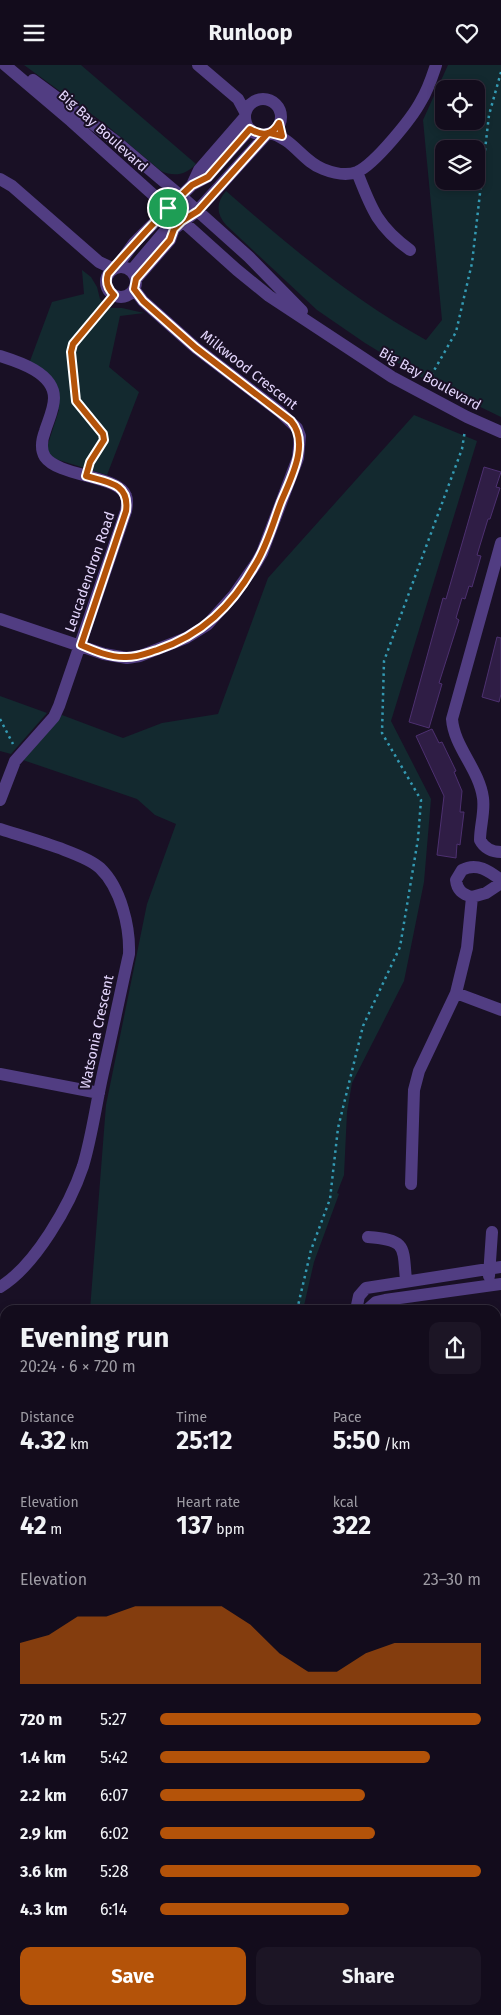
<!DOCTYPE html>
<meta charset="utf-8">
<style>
:root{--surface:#130c1c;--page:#1c1525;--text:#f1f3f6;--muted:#9d9ba3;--line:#322c3b;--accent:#b45309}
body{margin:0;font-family:"Fira Sans",sans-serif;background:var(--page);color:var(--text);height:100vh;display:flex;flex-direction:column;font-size:19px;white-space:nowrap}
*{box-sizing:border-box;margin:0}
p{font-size:16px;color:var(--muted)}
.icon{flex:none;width:28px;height:28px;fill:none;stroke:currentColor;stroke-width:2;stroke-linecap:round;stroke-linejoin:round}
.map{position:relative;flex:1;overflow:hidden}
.drawer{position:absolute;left:0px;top:1240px;width:501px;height:710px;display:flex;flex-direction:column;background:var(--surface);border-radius:15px 15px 0 0;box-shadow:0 2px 8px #0003,0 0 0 1px var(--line)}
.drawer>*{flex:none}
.controls{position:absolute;left:435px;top:15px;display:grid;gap:10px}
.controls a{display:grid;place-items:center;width:50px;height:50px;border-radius:10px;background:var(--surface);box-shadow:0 2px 8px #0003,0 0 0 1px var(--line);font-size:25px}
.pin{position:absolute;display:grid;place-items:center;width:42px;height:42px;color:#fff;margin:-21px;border:2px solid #fff;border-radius:50%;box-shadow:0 1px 5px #0007}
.round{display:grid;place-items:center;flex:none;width:52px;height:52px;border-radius:10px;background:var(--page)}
.headline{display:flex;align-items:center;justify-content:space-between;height:85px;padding:0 20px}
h1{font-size:28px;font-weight:700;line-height:38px}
.metrics{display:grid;grid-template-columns:repeat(3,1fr);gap:8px;height:85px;padding:5px 20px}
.metrics div{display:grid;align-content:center}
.metrics b{font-size:25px;font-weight:700}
.metrics small{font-size:14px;font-weight:400}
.metrics p{font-size:14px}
.chart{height:140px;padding:10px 20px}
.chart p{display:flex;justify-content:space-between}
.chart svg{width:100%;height:90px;margin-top:5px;fill:var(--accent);opacity:.7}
.button{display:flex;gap:10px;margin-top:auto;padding:10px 20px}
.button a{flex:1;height:58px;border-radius:10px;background:var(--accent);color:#fff;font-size:20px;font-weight:700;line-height:58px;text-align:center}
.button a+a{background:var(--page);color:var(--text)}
ul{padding:0 20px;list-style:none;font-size:16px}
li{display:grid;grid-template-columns:80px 60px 1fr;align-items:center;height:38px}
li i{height:12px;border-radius:6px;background:var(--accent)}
header{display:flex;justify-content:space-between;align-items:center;height:65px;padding:0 20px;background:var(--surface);font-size:22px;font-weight:700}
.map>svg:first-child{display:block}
.green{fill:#13292f;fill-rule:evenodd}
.building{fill:#2f1d45;stroke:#4d3070}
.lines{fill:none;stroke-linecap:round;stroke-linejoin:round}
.path{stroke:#349ab3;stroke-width:2.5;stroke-dasharray:2.5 4;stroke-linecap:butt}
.minor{stroke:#513d82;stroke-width:12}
.route-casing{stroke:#fff;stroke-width:10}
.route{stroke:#b45309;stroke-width:6}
.labels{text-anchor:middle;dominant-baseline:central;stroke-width:4;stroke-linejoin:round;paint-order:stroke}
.street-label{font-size:14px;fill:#e4d6fd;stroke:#191025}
</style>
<header><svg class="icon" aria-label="menu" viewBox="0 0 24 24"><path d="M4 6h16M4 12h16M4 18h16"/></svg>Runloop<svg class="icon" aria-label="heart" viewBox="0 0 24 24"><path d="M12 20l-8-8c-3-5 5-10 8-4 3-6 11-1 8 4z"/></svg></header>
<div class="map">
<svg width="501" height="1950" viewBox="0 0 501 1950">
<rect width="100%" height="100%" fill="#191025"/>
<!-- green -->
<path class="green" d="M24 0H81L196 99C186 110 174 112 161 106L105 59Z
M448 0H501V352L429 317 365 278 317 245 226 160C216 149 216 137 226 126 289 181 353 235 426 275L442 255 423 55ZM444 24H476V56H444ZM444 84H476V116H444Z
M82 205 91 212 97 222 100 234 111 243H122L144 248 120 251 109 302 139 327 107 410 49 392 46 385 59 345 30 296 52 237 84 229Z
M414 350 477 376 391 656 431 734 424 817 404 916 352 1018 347 1047 344 1110 337 1128 339 1129 314 1197 303 1245H90L106 1040 147 839 176 759 155 750 137 734 20 694 62 650 123 673 162 658 218 649 268 513Z
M0 631 47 648 11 689 0 686Z
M0 1454 5 1458V1945H496V1871L501 1873V1950H0Z"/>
<!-- building -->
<path class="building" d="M484 402 501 407 496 422 500 423 490 454H488L477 490 481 491 472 522 469 521 465 534 462 533 456 553 459 555 439 618 442 619 429 663 409 657 443 533 446 534Z
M497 572 501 573V629L499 637 482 632Z
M432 664 439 678 442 677 456 706 454 707 462 726 460 747H464L460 780 457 779 456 793 437 790 444 731 416 671Z"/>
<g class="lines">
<!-- path -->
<path class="path" d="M428 316 456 267 472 198 489 50 501 7
M89 400 104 375 103 369 76 336 71 287 73 279 114 230
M0 654 13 679
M297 1245 311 1185 330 1134 338 1063 363 961 400 882 418 774 421 735 382 668 384 596 462 384 465 365"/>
<!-- minor -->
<path class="minor" d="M5 0 71 56 237 205 269 231 392 312 467 352 501 367
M198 0 238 34 245 47
M33 15 117 77 182 132 249 192 302 246
M245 52a18 18 0 1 1 36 0a18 18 0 1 1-36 0Z
M270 68C294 74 302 96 323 104 333 108 347 111 357 107 375 99 412 53 421 36 428 25 432 12 436 0
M357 107C371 143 377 161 410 185
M0 114 12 121 99 197 114 204
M192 120 207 112 250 64
M106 217a15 15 0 1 1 30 0a15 15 0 1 1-30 0Z
M116 203 134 178 192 120 199 105 245 52
M131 206 163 168 174 164 197 146 267 69
M136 214 170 175 174 164
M0 291C19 297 54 308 54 333 54 344 48 356 45 366 42 374 40 384 45 392 59 412 119 410 126 431 128 436 127 441 126 446L59 641 54 652 15 696 0 735
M501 478 452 654C454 682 479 704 483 733 485 747 480 761 480 775 484 783 492 787 501 787
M0 554 104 589 127 593 140 591 186 573 207 560 234 530 255 500 262 488 298 393 300 371 297 363 280 347 196 283 143 236 134 224
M0 764C24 772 84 788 100 803 121 823 130 862 129 889 120 929 112 969 103 1008 96 1039 92 1071 83 1101 70 1140 35 1201 0 1222
M501 815C489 806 477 797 462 805L456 815C457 825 462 829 472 832L486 828 501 818
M456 928 501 945
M0 1009 99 1028
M411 1119 414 1025 419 1006 456 928 467 883 472 832
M368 1172C407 1175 403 1181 406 1216
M489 1211 492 1167
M356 1245 359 1231 366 1223 501 1202
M367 1245 376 1237 385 1235 501 1219
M496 1299 501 1298
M496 1326 501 1367
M496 1393 501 1392
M0 1436 5 1440
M496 1528 501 1527
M496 1604 501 1603"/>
</g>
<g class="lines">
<defs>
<path id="route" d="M168 143C147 165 127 187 108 209 105 218 108 224 114 230L73 279 71 287 76 336 103 369 104 375 90 397 86 411C107 417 130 418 126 446L81 580C95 586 109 592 124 592 136 593 147 588 157 585 202 570 232 541 255 500 267 481 273 458 281 437 291 413 310 378 291 356L196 283 143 236 134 224 136 214 170 175 174 164 182 156 198 146 267 69 270 68 282 71 279 58C272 71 262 71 250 64L208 112 192 120 168 143"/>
</defs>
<!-- route casing -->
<use href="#route" class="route-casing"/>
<!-- route -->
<use href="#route" class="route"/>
</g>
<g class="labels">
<!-- street labels -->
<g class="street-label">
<text transform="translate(103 66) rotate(42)">Big Bay Boulevard</text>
<text transform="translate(249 305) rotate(38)">Milkwood Crescent</text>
<text transform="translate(430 314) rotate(29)">Big Bay Boulevard</text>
<text transform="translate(90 507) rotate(-71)">Leucadendron Road</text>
<text transform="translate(97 967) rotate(-78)">Watsonia Crescent</text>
</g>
</g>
</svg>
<div class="controls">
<a><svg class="icon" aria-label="locate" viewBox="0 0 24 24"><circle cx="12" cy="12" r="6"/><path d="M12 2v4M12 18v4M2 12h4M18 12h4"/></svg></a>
<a><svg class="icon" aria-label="layers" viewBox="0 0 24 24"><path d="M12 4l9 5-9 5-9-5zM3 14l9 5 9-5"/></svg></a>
</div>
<div class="pin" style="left:168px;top:143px;background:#1e9e55"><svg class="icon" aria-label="arrive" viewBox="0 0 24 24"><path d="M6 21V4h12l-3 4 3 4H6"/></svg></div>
<section class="drawer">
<div class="headline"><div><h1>Evening run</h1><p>20:24 · 6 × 720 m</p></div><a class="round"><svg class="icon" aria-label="share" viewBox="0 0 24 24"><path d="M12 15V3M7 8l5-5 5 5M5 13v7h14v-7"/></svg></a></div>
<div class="metrics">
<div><p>Distance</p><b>4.32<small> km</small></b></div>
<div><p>Time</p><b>25:12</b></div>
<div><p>Pace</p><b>5:50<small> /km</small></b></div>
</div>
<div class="metrics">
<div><p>Elevation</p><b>42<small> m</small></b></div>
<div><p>Heart rate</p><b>137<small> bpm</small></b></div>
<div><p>kcal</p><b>322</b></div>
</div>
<div class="chart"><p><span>Elevation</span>23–30 m</p>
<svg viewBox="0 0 160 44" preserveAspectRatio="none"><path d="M0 44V24L10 20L20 11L30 11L40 6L50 6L60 6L70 6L80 15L90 29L100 38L110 38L120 29L130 24L140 24L150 24L160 24V44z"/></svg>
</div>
<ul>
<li><b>720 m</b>5:27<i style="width:100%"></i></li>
<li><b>1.4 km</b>5:42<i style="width:84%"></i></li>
<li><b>2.2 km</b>6:07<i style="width:64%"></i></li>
<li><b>2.9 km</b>6:02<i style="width:67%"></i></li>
<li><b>3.6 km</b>5:28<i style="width:100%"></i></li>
<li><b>4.3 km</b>6:14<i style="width:59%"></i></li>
</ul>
<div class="button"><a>Save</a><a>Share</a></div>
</section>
</div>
